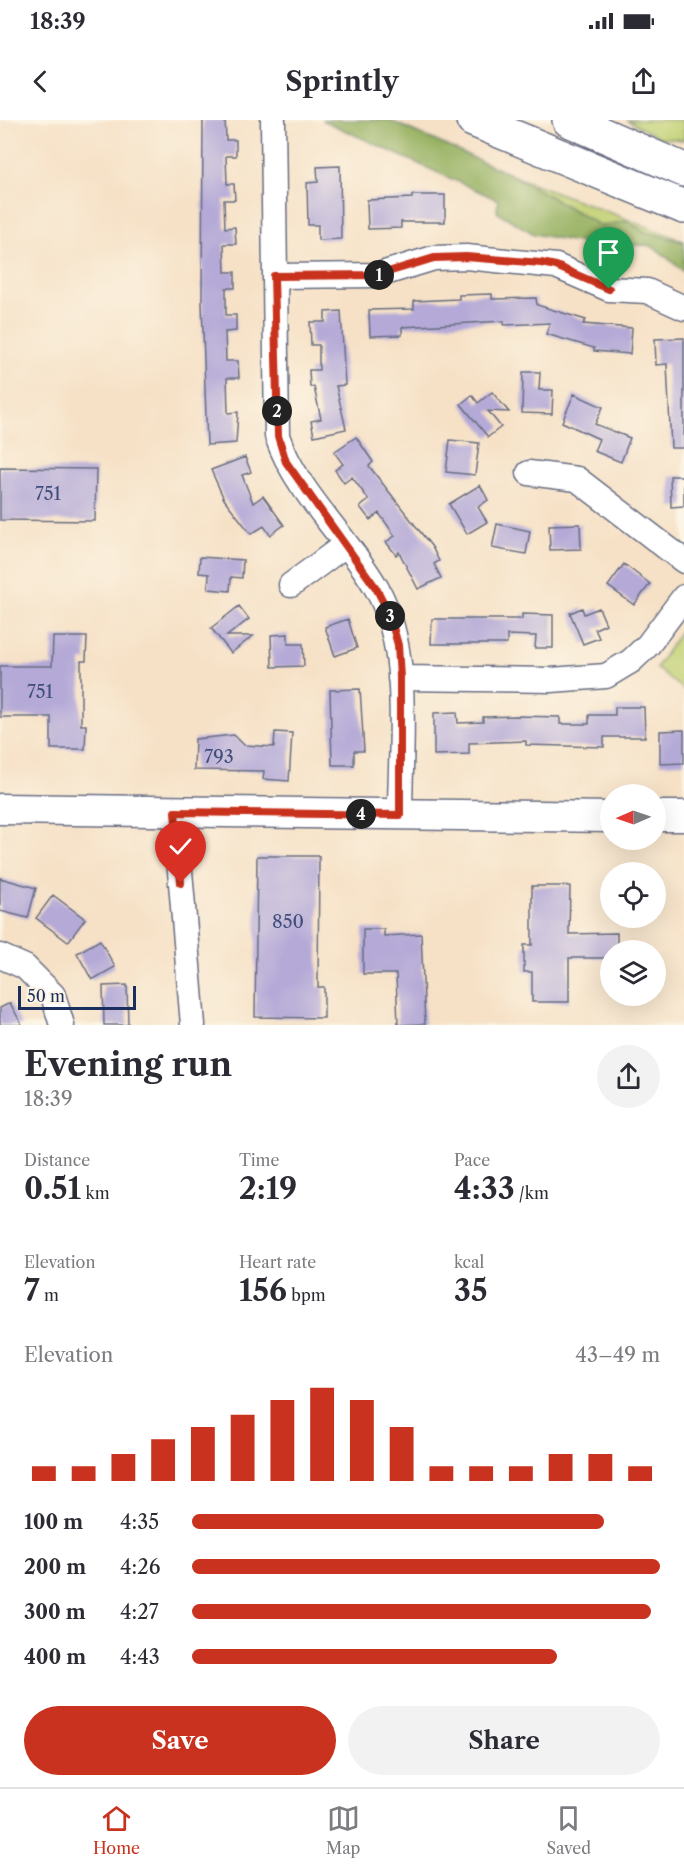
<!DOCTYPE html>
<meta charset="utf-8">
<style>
:root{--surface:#fff;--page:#f2f2f3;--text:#2b2b33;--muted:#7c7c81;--line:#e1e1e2;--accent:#c8321e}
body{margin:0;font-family:"Libre Caslon Text",serif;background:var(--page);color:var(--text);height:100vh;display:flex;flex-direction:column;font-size:22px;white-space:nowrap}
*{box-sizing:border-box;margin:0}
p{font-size:20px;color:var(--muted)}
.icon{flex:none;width:33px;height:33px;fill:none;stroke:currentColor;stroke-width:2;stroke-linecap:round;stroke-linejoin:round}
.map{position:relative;height:905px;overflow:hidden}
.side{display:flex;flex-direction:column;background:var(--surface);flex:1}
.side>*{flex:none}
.needle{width:39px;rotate:268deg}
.tools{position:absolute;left:600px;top:664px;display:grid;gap:12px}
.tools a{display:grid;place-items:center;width:66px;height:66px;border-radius:50%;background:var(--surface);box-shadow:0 6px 24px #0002;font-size:30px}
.scale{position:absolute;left:18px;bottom:15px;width:118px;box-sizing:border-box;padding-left:6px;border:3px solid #1b2f5e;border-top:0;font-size:16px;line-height:21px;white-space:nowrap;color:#1b2f5e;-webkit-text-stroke:4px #fcf5e5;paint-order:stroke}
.pin{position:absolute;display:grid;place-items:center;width:51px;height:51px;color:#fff;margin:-62px -26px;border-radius:50% 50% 50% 0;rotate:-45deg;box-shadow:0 0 6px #0007}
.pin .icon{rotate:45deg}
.km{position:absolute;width:30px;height:30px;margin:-15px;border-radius:50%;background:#222;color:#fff;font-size:16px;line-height:30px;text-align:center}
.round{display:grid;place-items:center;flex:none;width:63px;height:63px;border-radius:32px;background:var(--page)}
.overview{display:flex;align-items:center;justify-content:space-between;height:102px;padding:0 24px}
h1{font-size:33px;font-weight:700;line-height:45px}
.stats{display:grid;grid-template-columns:repeat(3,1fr);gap:9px;height:102px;padding:6px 24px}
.stats div{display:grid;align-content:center}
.stats b{font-size:30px;font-weight:700}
.stats small{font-size:16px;font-weight:400}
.stats p{font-size:16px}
.chart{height:168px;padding:12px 24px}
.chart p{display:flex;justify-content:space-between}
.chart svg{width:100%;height:108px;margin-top:6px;stroke:var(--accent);stroke-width:6}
.action{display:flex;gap:12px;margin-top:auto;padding:12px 24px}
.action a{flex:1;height:69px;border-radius:36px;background:var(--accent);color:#fff;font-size:24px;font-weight:700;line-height:69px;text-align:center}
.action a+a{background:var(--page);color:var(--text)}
ul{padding:0 24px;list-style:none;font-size:20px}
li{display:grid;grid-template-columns:96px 72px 1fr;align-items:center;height:45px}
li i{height:15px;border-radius:8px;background:var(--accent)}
.status{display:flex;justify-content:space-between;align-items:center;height:42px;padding:0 30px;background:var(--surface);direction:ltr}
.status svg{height:16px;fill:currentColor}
header{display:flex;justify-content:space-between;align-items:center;height:78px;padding:0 24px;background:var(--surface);font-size:27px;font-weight:700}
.dock{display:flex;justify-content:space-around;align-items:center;height:84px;border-top:2px solid var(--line);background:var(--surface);font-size:16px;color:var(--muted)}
.dock a{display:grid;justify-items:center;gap:3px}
.dock .active{color:var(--accent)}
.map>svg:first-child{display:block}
.green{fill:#c1d072;stroke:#6e8068;stroke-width:1.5}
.forest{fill:#98b264;stroke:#5a7061;stroke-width:1.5}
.building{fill:#b4a9d7}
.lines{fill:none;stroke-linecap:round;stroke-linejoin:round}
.minor-casing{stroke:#686d82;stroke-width:27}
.major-casing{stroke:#686d82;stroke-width:33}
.highway-casing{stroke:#686d82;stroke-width:36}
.minor{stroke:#fff;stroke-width:24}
.major{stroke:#fff;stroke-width:30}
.highway{stroke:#fff;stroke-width:33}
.route-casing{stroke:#fff;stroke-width:12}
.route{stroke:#c8321e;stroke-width:8}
.labels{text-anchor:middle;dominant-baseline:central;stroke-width:4.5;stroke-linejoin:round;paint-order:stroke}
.number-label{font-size:18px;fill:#414e7c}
</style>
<div class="status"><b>18:39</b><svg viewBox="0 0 49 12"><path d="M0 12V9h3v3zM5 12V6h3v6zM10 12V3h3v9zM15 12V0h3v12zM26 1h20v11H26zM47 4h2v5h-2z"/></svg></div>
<header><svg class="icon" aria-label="back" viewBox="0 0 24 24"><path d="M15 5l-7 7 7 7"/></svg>Sprintly<svg class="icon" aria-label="share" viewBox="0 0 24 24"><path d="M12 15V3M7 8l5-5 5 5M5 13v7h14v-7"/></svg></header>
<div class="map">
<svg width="684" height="905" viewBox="0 0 684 905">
<rect width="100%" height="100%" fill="#fcf5e5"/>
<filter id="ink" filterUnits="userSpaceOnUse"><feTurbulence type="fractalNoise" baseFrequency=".0167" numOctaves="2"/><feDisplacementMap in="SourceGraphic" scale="12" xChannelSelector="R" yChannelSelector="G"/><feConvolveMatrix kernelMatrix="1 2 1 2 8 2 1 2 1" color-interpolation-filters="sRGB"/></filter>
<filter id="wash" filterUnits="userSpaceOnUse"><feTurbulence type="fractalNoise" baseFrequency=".008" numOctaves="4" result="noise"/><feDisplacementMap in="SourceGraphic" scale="24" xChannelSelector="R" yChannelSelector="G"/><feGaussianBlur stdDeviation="1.35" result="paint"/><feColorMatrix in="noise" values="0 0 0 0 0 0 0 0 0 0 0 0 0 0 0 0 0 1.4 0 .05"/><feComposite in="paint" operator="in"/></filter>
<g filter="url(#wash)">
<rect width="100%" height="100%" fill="#f6e1c6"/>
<!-- green -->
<path class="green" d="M627 0H684V20L660 18Z
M514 56 684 121V122L645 112 626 101 601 106Z
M684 505V570L656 548Z"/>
<!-- forest -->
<path class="forest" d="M322 0H389L514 56 601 106 626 101 645 112 684 122V152L658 130 648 125 598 126 534 114 497 92 498 80Z"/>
<g id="blocks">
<!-- building -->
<path class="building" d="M203 0H225L226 20H236V36H226L227 64H234L235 80H224L225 108 235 107 236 124H224L225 152H235V168H226V195H236V211L225 212 226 241H238L239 258H227L228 293 238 292 236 323 207 325 202 183Z
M340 46 341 119 318 120V105H308L307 63 318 62 317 47Z
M412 75H445V102H401V108L368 109 367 80 412 78Z
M492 174V179L536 178 537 185 586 200 583 204 632 208 630 234 594 231V228L546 214 550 203 504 205V201L402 207V215L370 216 369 190 414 189V181L459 179V175Z
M341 191 345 265 336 266 346 309 314 316 311 301 321 299 314 267H310L309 250H319V225H311L310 202H325V192Z
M684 218V328H671L667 244 656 245 655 219Z
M523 252H540L539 270H553L552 294 522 293Z
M492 272 509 292 488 291 501 307 488 317 461 284 472 275 478 283Z
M574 274 603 287 595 304 630 318 621 342 594 331 599 319 562 302Z
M356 317 373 342 369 346 432 427 439 441 434 444 441 458 418 469 399 432 396 435 386 422 395 416 379 393 370 400 360 387 369 380 352 357 344 363 335 350 343 344 334 332Z
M450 320 479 323 475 355 446 352Z
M245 337 251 352 242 355 253 383 263 376 284 405 270 415 264 406 251 414 224 379 211 350Z
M0 348 96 349 95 401 0 400Z
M670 356H684V386L671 387Z
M480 365 488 380 478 387 487 402 467 414 449 384Z
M497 404 530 411 526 434 492 428Z
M580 404 581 429 550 430 549 405Z
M200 437 243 440 242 458 231 457 230 471 208 469 209 454 199 453Z
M624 444 650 464 634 485 608 466Z
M239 486 249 499 227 516H253L231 533 211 508Z
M582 488 584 494 599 488 606 504 595 509 599 518 583 524 570 493Z
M522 494 553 495V528H535L536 516 507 515V524H431L432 499H522Z
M348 499 357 528 335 536 325 507Z
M288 514V524H303L304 546 272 547 271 515Z
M53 517H87L86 541H81V605H86L85 629H51V597H0V546H52Z
M360 569 364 631H354V645H332L330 570Z
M615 587H644L645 617H604V627L526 625V621L469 623V634L434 635V593L457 592 458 603 483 602V597L516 596 560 597V604H589V595H615Z
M684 610V643L660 644V611Z
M275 612 292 613 289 661 263 659 264 651 194 650 195 619 234 615 244 625 274 627Z
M257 736H319L318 867H324V898L255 897Z
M0 758 36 768 28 798 0 791Z
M532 766H570L569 814 617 813V831H610V838H569V882H532V852H524V825H532Z
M53 775 85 799 68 822 36 798Z
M363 809H384V816L421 814 425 904 398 905 396 854H363Z
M100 820 115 847 92 860 77 833Z
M127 865 128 905H104L103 866Z
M10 883 22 905H0V888Z"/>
</g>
</g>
<g filter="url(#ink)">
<use href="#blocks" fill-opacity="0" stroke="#686d82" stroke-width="1.5"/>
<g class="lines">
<defs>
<path id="minor" d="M273 0 277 316C297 374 347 416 377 469 412 531 400 625 400 695
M275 156 378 155 434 138 466 137 556 146 609 169 647 171 684 188
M529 353 577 359 684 441
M291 465 345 425
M400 558 551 560 606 556 631 541 648 525 684 477
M175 692 193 905
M0 836 25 847 53 875 62 905"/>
<path id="major" d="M0 689 610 697
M656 696H684"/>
<path id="highway" d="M473 0 684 87
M569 0 684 50"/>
</defs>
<!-- minor casing -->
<use href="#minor" class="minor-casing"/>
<!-- major casing -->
<use href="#major" class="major-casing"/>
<!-- highway casing -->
<use href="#highway" class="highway-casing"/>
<!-- minor -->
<use href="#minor" class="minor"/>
<!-- major -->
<use href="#major" class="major"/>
<!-- highway -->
<use href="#highway" class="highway"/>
</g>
</g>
<g class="lines" filter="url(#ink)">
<defs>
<path id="route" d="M181 763 175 692 400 695V558L398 525 389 493 376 468 286 342 278 316 274 156 378 155 434 138 466 137 541 143 556 146 609 169"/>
</defs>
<!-- route casing -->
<use href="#route" class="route-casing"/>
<!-- route -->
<use href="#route" class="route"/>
</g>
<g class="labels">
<!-- number labels -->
<g class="number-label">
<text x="48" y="374">751</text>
<text x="40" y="572">751</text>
<text x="219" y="637">793</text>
<text x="288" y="802">850</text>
</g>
</g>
</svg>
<div class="tools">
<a><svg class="needle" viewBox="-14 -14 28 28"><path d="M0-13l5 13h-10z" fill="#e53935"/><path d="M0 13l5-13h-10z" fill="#7c7c81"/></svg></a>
<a><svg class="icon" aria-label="locate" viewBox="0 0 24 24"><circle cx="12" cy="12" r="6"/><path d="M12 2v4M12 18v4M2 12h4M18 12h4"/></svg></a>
<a><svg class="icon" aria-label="layers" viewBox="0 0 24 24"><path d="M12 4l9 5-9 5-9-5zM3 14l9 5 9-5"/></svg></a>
</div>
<div class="scale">50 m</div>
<div class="pin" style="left:609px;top:169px;background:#1e9e55"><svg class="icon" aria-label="arrive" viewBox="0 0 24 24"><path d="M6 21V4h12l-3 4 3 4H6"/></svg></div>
<div class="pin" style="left:181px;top:763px;background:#d93025"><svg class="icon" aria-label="check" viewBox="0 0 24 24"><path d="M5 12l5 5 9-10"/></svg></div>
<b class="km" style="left:379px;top:155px">1</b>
<b class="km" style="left:277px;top:291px">2</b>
<b class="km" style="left:390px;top:496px">3</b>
<b class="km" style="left:361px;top:694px">4</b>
</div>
<section class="side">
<div class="overview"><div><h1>Evening run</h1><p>18:39</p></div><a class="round"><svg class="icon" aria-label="share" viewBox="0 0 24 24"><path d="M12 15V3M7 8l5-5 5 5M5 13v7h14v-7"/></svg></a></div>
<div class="stats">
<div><p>Distance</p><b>0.51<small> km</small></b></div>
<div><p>Time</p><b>2:19</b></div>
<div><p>Pace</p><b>4:33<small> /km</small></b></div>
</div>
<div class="stats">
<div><p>Elevation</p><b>7<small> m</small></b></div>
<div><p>Heart rate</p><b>156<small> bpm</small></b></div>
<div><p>kcal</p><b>35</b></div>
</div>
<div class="chart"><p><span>Elevation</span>43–49 m</p>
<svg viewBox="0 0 160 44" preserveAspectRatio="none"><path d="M5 44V38M15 44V38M25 44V33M35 44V27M45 44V22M55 44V17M65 44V11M75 44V6M85 44V11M95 44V22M105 44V38M115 44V38M125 44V38M135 44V33M145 44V33M155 44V38"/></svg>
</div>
<ul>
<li><b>100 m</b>4:35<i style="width:88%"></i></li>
<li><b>200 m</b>4:26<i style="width:100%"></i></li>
<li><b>300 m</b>4:27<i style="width:98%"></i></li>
<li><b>400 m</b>4:43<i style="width:78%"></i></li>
</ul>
<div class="action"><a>Save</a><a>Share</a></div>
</section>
<nav class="dock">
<a class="active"><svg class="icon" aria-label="home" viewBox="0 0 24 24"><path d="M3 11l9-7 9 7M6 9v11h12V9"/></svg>Home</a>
<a><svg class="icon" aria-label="map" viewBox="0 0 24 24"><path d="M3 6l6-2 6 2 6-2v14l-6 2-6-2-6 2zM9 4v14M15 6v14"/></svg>Map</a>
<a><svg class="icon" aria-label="saved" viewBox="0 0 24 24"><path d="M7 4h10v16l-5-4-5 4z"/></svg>Saved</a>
</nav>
